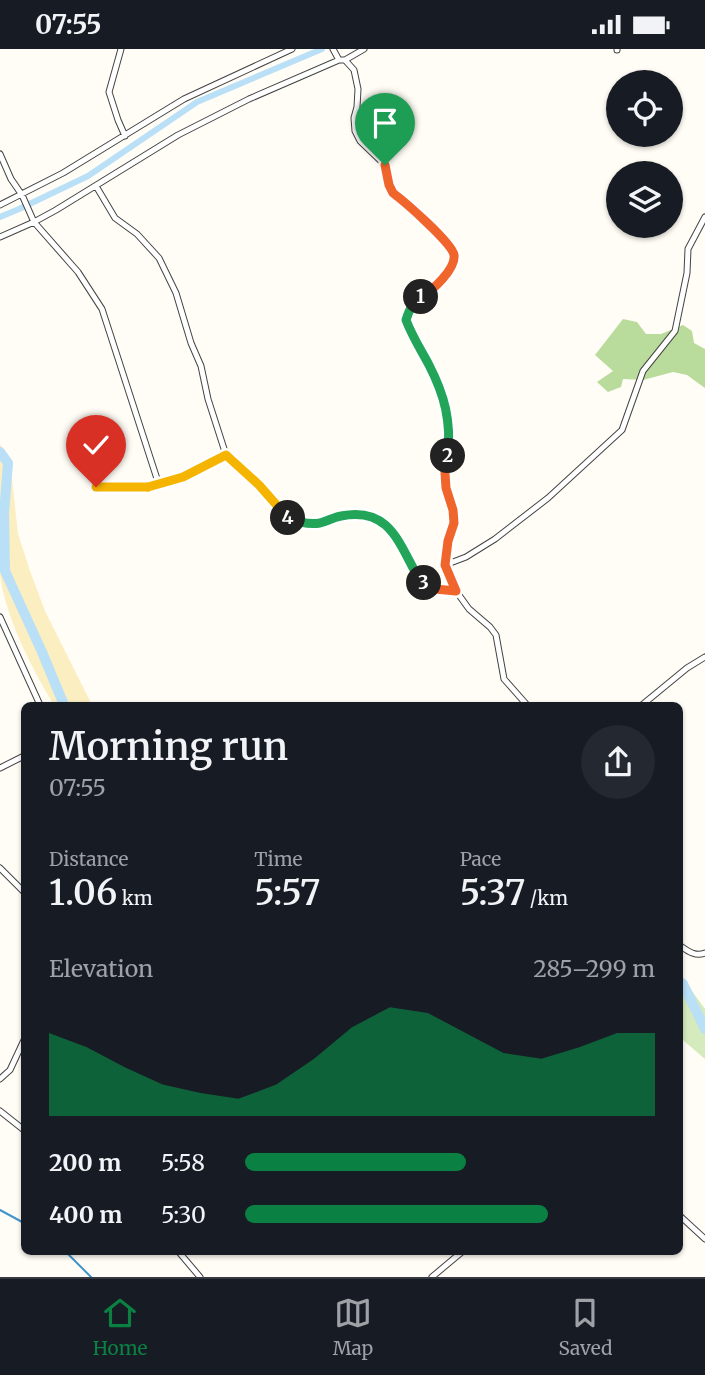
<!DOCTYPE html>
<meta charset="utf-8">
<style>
:root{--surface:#171b24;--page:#242831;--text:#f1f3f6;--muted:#9ea1a6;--line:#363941;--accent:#0b8043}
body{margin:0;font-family:Merriweather,serif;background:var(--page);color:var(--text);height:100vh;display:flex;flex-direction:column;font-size:26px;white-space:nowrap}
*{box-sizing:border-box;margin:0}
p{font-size:23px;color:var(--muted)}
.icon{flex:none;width:38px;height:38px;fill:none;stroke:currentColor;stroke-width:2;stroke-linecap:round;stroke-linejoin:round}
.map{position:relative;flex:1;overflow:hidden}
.side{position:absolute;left:21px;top:653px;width:662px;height:553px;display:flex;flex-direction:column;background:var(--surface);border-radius:10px;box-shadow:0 2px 5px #0004}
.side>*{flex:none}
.controls{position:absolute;left:606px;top:21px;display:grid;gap:14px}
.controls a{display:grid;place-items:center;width:77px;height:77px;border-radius:50%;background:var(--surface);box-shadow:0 2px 5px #0004;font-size:35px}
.pin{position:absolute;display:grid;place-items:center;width:60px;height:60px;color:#fff;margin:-72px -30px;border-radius:50% 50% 50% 0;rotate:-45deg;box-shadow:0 0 7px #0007}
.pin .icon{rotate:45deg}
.km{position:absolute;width:35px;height:35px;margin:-18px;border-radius:50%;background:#222;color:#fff;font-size:19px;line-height:35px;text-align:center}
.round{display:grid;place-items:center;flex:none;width:74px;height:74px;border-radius:37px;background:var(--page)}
.head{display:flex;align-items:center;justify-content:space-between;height:119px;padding:0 28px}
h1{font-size:38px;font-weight:600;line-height:52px}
.stats{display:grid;grid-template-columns:repeat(3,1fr);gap:10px;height:119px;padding:7px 28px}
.stats div{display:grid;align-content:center}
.stats b{font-size:35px;font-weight:600}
.stats small{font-size:19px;font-weight:400}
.stats p{font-size:19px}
.chart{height:196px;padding:14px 28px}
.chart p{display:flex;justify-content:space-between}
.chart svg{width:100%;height:126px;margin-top:7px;fill:var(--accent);opacity:.7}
ul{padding:0 28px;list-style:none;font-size:23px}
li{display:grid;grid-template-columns:112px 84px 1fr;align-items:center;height:52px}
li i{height:18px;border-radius:9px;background:var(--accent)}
.status{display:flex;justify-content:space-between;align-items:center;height:49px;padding:0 35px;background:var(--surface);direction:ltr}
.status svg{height:19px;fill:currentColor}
.dock{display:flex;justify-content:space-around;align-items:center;height:98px;border-top:2px solid var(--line);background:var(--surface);font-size:19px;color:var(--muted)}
.dock a{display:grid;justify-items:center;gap:4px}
.dock .selected{color:var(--accent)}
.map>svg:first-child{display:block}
.green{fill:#d5ebbd}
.forest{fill:#b9dc9c}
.sand{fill:#fbeec1}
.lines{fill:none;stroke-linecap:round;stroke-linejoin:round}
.stream{stroke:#3f96cf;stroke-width:2}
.canal{stroke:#b9e0f7;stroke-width:6}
.river{stroke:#b9e0f7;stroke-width:10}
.street-casing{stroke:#444;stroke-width:7}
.street{stroke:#fff;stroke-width:5}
.split-1-casing{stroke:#fff;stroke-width:14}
.split-2-casing{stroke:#fff;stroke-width:14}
.split-3-casing{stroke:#fff;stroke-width:14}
.split-4-casing{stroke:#fff;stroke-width:14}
.split-5-casing{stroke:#fff;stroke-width:14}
.split-6-casing{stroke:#fff;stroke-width:14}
.split-1{stroke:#f0652b;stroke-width:9}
.split-2{stroke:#22a559;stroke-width:9}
.split-3{stroke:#f0652b;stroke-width:9}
.split-4{stroke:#22a559;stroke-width:9}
.split-5{stroke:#f5b400;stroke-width:9}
.split-6{stroke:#f5b400;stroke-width:9}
</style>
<div class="status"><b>07:55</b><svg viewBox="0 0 49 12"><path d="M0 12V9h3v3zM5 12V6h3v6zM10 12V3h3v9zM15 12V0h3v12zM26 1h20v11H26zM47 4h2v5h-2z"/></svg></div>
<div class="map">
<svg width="705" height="1228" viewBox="0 0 705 1228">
<rect width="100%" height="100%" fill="#fffdf5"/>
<!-- green -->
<path class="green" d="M679 929 692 942 705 960V1010L684 992 679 982Z"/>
<!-- forest -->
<path class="forest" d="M623 270 637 273 646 285H661L683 276 692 282 694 294 705 300V339L687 326 673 323 643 331 623 330 621 338 608 343 597 333 613 322 595 306Z"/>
<!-- sand -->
<path class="sand" d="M0 395 3 400 12 430 18 485 30 522 45 562 92 656H54C31 618 6 569 0 526Z"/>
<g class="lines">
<!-- stream -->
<path class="stream" d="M0 1161 24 1174
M65 1202 91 1228"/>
<!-- canal -->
<path class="canal" d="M0 168 19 160 88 127 197 53 322 0"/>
<!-- river -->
<path class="river" d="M0 403 8 414 4 464 5 522 42 603 64 656
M679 932 683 935 705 980"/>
<defs>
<path id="street" d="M121 0 109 43 118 71 125 87
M333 0 339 11
M617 0V1
M345 11 354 21 358 40 357 58 354 69 355 82 360 92 385 116 389 136 393 144C405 153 453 194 454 207 455 218 441 232 434 239 418 253 413 248 406 271L438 334 448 367 449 387 445 424 446 439 453 461 454 474 448 492 445 516 456 542 469 560 490 578 496 586 504 630 527 656
M0 105 11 130 22 146 34 173 78 223 102 260 159 436 183 428 226 406 259 436 286 468 301 474H320L341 466 364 465 381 470 391 481 419 530 435 540 456 542
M96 137 115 169 137 185 159 209 176 244 191 294 201 317 208 350 226 406
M0 156 63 124 184 50 292 0
M0 188 34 173 56 161 178 86 249 50 339 11H345L364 0
M96 438 130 439 159 436
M445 516 466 508 495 490 548 449 622 381 643 322 675 282 687 224 688 200 705 168
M0 568 40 656
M642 656 687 619 705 608
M0 719 24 707
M0 819 24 843
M679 896C688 902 695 908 705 904
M0 1030 10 1021 24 991
M0 1062 24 1081
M679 1166 705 1190
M178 1202 200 1228
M432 1228 463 1202"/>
</defs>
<!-- street casing -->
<use href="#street" class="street-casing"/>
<!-- street -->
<use href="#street" class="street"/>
</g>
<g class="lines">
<defs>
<path id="split-1" d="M385 116 389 136 393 144C405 153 452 194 454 206 456 220 432 242 421 248"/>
<path id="split-2" d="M421 248C412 253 409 262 406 271 412 287 421 301 429 316 445 347 451 372 448 407"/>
<path id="split-3" d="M424 534 435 540 456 542 445 516 448 492 454 474 453 461 446 439 445 424 448 407"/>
<path id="split-4" d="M288 469C298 473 309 476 320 474 328 472 334 468 341 467 390 457 399 495 419 530L424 534"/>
<path id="split-5" d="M148 438 183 428 226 406 259 436 288 469"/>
<path id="split-6" d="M96 438H148"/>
</defs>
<!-- split-1 casing -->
<use href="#split-1" class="split-1-casing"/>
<!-- split-2 casing -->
<use href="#split-2" class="split-2-casing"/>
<!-- split-3 casing -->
<use href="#split-3" class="split-3-casing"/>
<!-- split-4 casing -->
<use href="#split-4" class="split-4-casing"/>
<!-- split-5 casing -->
<use href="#split-5" class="split-5-casing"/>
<!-- split-6 casing -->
<use href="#split-6" class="split-6-casing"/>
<!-- split-1 -->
<use href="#split-1" class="split-1"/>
<!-- split-2 -->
<use href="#split-2" class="split-2"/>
<!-- split-3 -->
<use href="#split-3" class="split-3"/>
<!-- split-4 -->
<use href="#split-4" class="split-4"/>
<!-- split-5 -->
<use href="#split-5" class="split-5"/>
<!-- split-6 -->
<use href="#split-6" class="split-6"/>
</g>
</svg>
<div class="controls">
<a><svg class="icon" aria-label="locate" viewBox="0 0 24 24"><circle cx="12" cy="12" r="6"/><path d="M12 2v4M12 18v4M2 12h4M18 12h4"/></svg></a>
<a><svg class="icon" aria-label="layers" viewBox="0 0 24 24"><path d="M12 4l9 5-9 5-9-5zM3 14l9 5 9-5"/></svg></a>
</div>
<div class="pin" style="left:385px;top:116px;background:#1e9e55"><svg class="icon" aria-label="arrive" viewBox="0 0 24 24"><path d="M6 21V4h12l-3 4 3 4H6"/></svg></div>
<div class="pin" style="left:96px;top:438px;background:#d93025"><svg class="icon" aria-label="check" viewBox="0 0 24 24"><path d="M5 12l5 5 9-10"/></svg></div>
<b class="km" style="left:421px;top:248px">1</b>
<b class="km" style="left:448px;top:407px">2</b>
<b class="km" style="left:424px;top:534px">3</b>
<b class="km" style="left:288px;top:469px">4</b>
<section class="side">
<div class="head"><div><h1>Morning run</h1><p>07:55</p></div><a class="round"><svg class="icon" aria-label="share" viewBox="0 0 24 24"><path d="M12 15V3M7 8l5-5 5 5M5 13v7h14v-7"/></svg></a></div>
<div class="stats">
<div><p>Distance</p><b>1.06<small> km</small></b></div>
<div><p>Time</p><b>5:57</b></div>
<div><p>Pace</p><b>5:37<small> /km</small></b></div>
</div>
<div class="chart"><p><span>Elevation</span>285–299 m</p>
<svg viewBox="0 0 160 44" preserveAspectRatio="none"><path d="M0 44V15L10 20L20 27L30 33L40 36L50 38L60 33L70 24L80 13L90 6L100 8L110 15L120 22L130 24L140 20L150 15L160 15V44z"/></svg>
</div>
<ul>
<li><b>200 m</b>5:58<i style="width:54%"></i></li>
<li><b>400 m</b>5:30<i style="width:74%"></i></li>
</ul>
</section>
</div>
<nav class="dock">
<a class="selected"><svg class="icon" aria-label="home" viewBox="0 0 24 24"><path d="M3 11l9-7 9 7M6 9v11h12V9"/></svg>Home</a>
<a><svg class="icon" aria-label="map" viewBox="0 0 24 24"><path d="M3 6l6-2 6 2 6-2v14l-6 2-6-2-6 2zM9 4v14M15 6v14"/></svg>Map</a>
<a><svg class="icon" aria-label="saved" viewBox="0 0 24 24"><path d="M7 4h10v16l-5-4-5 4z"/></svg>Saved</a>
</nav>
